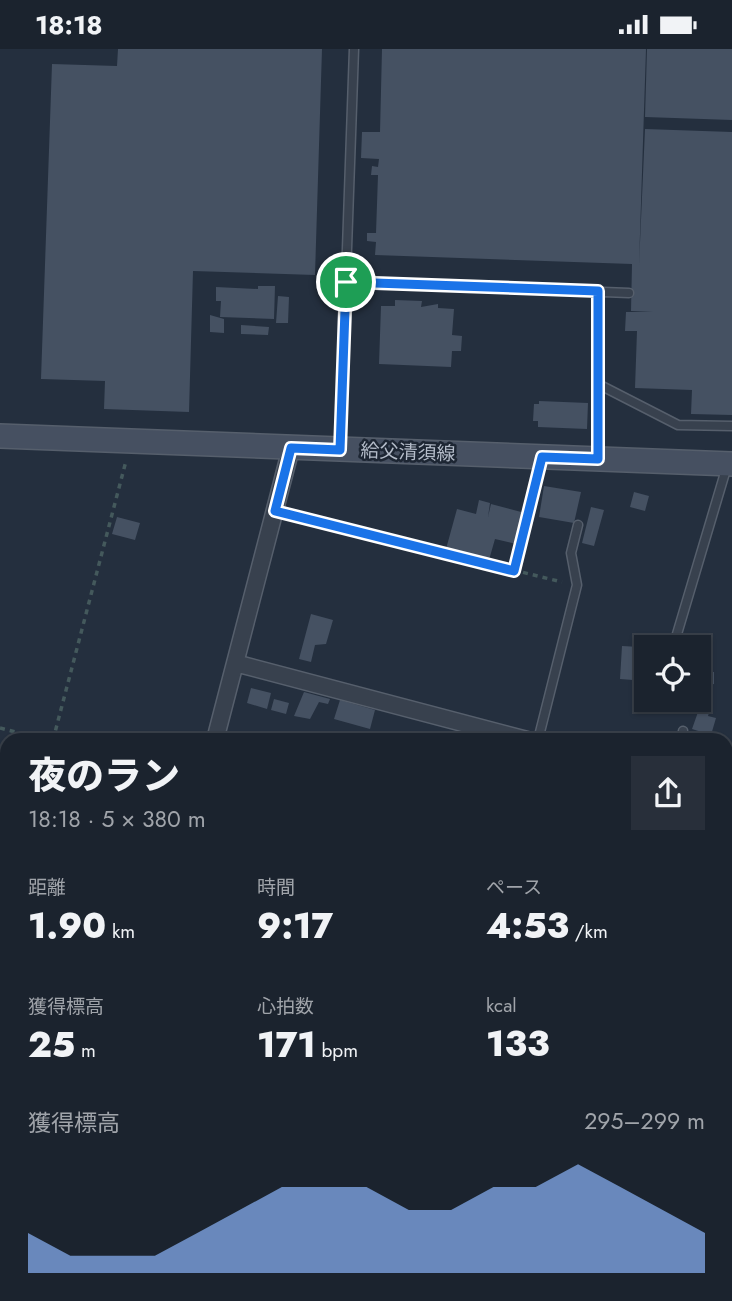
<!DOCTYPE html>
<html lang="ja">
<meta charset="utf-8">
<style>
:root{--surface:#1b232e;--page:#282f3a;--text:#f1f3f6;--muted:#a0a4aa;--line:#39404a;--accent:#8ab4f8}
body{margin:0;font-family:Jost,"Noto Sans JP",sans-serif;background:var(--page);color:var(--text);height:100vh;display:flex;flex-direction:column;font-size:26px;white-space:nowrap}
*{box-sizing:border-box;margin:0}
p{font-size:23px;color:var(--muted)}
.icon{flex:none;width:38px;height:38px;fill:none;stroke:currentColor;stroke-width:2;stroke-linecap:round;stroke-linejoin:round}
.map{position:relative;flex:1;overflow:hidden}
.drawer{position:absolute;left:0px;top:684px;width:733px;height:569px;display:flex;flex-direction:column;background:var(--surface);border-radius:21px 21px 0 0;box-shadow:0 2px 5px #0004,0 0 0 2px var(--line)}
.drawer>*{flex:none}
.controls{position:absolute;left:634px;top:586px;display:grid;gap:14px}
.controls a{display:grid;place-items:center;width:77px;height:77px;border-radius:0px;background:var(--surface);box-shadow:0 2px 5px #0004,0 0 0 2px var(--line);font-size:35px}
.pin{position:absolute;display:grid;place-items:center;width:60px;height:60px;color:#fff;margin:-30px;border:4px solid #fff;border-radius:50%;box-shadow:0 2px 7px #0007}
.round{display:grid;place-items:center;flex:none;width:74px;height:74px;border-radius:0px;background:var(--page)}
.summary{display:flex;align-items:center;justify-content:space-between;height:119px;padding:0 28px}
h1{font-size:38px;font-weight:800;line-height:52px}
.stats{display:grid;grid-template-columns:repeat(3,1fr);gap:10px;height:119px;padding:7px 28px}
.stats div{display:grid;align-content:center}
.stats b{font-size:35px;font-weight:800}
.stats small{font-size:19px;font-weight:400}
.stats p{font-size:19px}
.chart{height:196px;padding:14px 28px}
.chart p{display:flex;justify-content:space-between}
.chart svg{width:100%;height:126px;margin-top:7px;fill:var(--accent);opacity:.7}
.status{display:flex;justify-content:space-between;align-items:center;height:49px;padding:0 35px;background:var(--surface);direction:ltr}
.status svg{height:19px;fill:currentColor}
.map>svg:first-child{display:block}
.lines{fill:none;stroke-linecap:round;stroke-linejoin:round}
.stream{stroke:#394c67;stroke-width:6}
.building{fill:#455162}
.lane-casing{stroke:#565f6c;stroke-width:11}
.street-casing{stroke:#565f6c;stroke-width:19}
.secondary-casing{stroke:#565f6c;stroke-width:26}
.path{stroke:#44595c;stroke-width:3.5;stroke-dasharray:5 5;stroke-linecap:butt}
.lane{stroke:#38414e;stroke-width:8}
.street{stroke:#38414e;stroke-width:16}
.secondary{stroke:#465061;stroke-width:23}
.route-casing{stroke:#fff;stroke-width:14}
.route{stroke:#1a73e8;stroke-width:9}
.labels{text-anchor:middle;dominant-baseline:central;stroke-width:5;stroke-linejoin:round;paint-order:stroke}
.street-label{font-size:19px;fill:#b4bcc9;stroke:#1d2633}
</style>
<div class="status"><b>18:18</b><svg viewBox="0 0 49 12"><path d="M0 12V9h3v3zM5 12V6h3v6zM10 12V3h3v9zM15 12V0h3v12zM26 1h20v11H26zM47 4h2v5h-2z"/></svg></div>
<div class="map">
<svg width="732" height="1252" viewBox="0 0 732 1252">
<rect width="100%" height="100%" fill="#242f3e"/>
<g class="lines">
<!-- stream -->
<path class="stream" d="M726 754 732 755
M394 1252 395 1246"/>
</g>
<!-- building -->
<path class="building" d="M118 0H322L315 226 193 222 189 363 104 360 105 332 41 330 52 15 117 17Z
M382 0H646L639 216 645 80 732 83V366L691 365 692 341 635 339 637 282H625L626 263H653L631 262 632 215 375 206 376 193 367 192V184H376L378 126H371L372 117 378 118 379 110 361 109 362 83H380Z
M647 0H732V71L645 68Z
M258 237H275L274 270 220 268 221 252H216V238L258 240Z
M278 247 289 248 288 274H276Z
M395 251 422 252 421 258 438 255V259L454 260 452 286 462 287 461 302H452L451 318 379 315 381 257H395Z
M210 266 224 270V284L210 283Z
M241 276 269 278 268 286 241 285Z
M539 352 588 354 587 380 538 378V372H533L534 355H539Z
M544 437 581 443 574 474 539 468Z
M634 443 649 447 645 462 630 458Z
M479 451 490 454 488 468 491 455 525 464 516 495 495 490 489 511 446 500 457 460 476 465Z
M591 458 604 461 594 497 582 494Z
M117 468 140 474 135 491 112 485Z
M311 565 333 571 326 595 315 596 311 613 299 610Z
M656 588 679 590 686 592 685 598H655Z
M622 597 640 598 639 604 646 601V632L620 630Z
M698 608 708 609V623H714V635L698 637Z
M251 639 271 644 267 660 247 654Z
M304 643 330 650 328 655 319 653 310 670 294 667Z
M698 647 713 651 708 667 716 669 711 686 692 680 698 663 691 661Z
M274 650 289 654 286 665 271 661Z
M340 651 375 661 370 680 334 670Z
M696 683 706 686 704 691 693 690Z
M0 1042 7 1044V1124L0 1122Z"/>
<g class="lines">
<defs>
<path id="lane" d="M346 233 629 244
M598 335 678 376 732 377
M340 399 354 0
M598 407V242
M677 585 727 417
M538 691 577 536 571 504 578 476
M682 691 683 682"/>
<path id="street" d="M235 614 527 691
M215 691 291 399
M726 744 732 745
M0 1028 7 1030
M69 1252 70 1246"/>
<path id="secondary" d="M0 387 732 415
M726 1231 732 1209"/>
</defs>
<!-- lane casing -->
<use href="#lane" class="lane-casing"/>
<!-- street casing -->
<use href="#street" class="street-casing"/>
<!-- secondary casing -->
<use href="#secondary" class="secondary-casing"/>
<!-- path -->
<path class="path" d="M290 466 562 533
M514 522 537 429
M0 679 46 691
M53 691 126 412
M131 1246 154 1252"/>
<!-- lane -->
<use href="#lane" class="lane"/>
<!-- street -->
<use href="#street" class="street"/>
<!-- secondary -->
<use href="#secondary" class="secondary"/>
</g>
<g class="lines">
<defs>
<path id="route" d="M346 233 598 242V410L542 408 514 522 275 462 291 399 340 401Z"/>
</defs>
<!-- route casing -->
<use href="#route" class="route-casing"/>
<!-- route -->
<use href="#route" class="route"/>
</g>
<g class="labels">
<!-- street labels -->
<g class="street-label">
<text transform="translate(408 403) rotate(2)">給父清須線</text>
</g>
</g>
</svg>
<div class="controls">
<a><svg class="icon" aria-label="locate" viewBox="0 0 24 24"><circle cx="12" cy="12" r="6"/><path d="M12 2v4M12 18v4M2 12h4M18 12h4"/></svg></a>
</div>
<div class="pin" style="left:346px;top:233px;background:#1e9e55"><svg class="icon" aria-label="arrive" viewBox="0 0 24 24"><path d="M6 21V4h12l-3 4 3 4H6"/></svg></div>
<section class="drawer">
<div class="summary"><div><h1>夜のラン</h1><p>18:18 · 5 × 380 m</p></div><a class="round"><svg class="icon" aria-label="share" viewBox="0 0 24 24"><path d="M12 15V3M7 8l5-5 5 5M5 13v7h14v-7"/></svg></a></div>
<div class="stats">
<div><p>距離</p><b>1.90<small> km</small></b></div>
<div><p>時間</p><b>9:17</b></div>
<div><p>ペース</p><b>4:53<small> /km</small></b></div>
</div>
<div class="stats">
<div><p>獲得標高</p><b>25<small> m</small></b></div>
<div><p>心拍数</p><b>171<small> bpm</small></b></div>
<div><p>kcal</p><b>133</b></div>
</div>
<div class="chart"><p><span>獲得標高</span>295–299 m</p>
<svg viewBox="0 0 160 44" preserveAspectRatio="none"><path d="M0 44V30L10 38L20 38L30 38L40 30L50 22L60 14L70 14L80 14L90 22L100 22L110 14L120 14L130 6L140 14L150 22L160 30V44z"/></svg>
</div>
</section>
</div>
